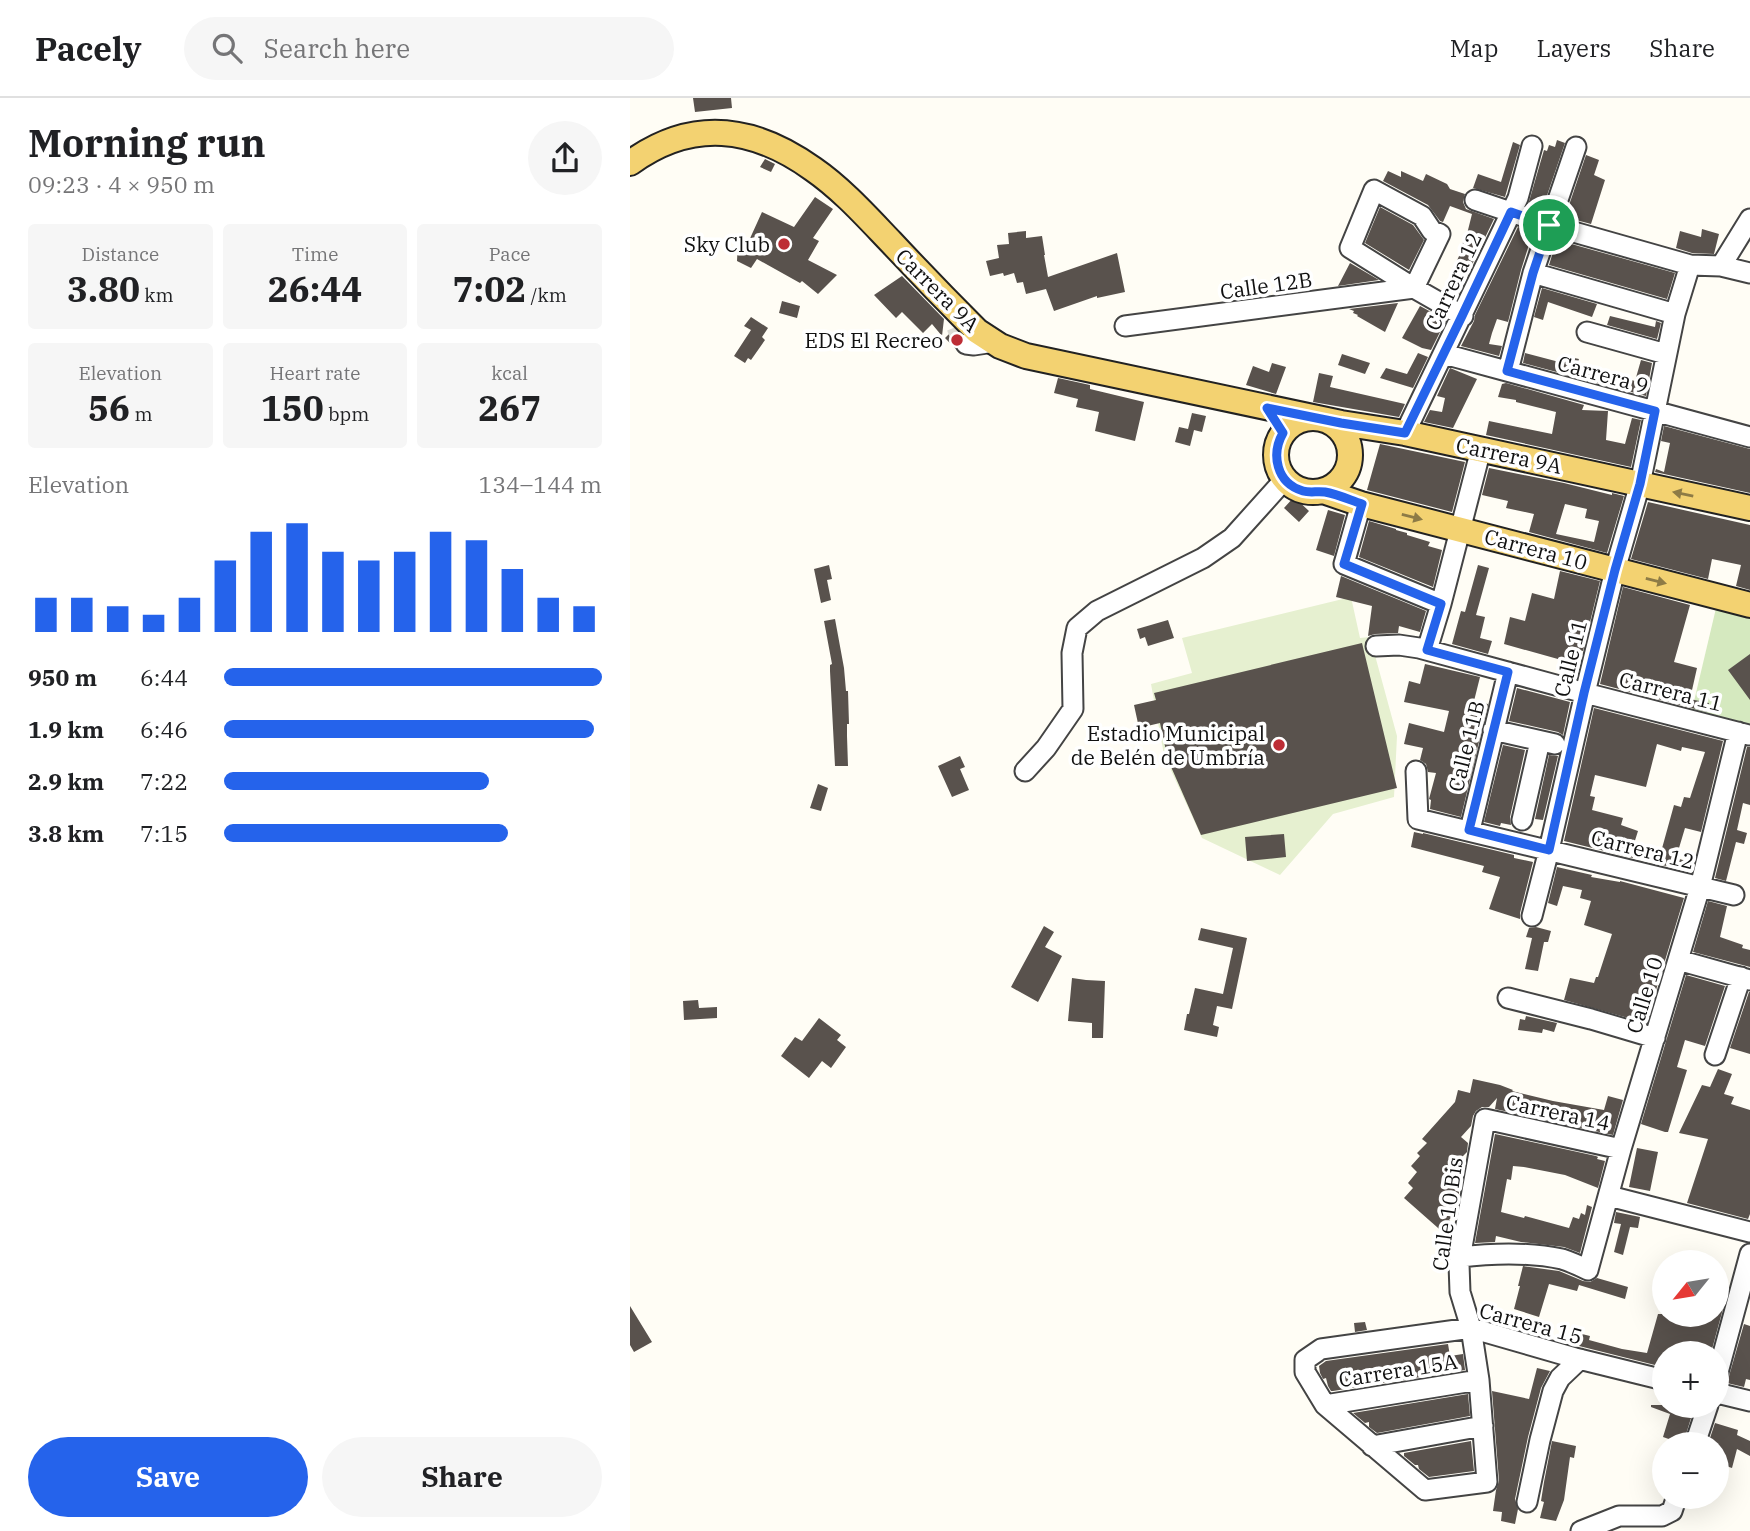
<!DOCTYPE html>
<meta charset="utf-8">
<style>
:root{--surface:#fff;--page:#f6f6f6;--text:#202124;--muted:#757577;--line:#e0e0e0;--accent:#2563eb}
body{margin:0;font-family:"IBM Plex Serif",serif;background:var(--page);color:var(--text);height:100vh;display:flex;flex-direction:column;font-size:26px;white-space:nowrap}
*{box-sizing:border-box;margin:0}
p{font-size:23px;color:var(--muted)}
.icon{flex:none;width:38px;height:38px;fill:none;stroke:currentColor;stroke-width:2;stroke-linecap:round;stroke-linejoin:round}
.map{position:relative;flex:1;overflow:hidden}
.side{display:flex;flex-direction:column;background:var(--surface);width:630px}
.side>*{flex:none}
.needle{width:46px;rotate:240deg}
.tools{position:absolute;left:1022px;top:1152px;display:grid;gap:14px}
.tools a{display:grid;place-items:center;width:77px;height:77px;border-radius:50%;background:var(--surface);box-shadow:0 7px 28px #0002;font-size:35px}
.pin{position:absolute;display:grid;place-items:center;width:60px;height:60px;color:#fff;margin:-30px;border:4px solid #fff;border-radius:50%;box-shadow:0 2px 7px #0007}
.round{display:grid;place-items:center;flex:none;width:74px;height:74px;border-radius:37px;background:var(--page)}
.headline{display:flex;align-items:center;justify-content:space-between;height:119px;padding:0 28px}
h1{font-size:38px;font-weight:800;line-height:52px}
.metrics{display:grid;grid-template-columns:repeat(3,1fr);gap:10px;height:119px;padding:7px 28px}
.metrics div{display:grid;align-content:center;border-radius:7px;background:var(--page);text-align:center}
.metrics b{font-size:35px;font-weight:800}
.metrics small{font-size:19px;font-weight:400}
.metrics p{font-size:19px}
.chart{height:196px;padding:14px 28px}
.chart p{display:flex;justify-content:space-between}
.chart svg{width:100%;height:126px;margin-top:7px;stroke:var(--accent);stroke-width:6}
.primary-button{display:flex;gap:14px;margin-top:auto;padding:14px 28px}
.primary-button a{flex:1;height:80px;border-radius:42px;background:var(--accent);color:#fff;font-size:28px;font-weight:800;line-height:80px;text-align:center}
.primary-button a+a{background:var(--page);color:var(--text)}
ul{padding:0 28px;list-style:none;font-size:23px}
li{display:grid;grid-template-columns:112px 84px 1fr;align-items:center;height:52px}
li i{height:18px;border-radius:9px;background:var(--accent)}
header{display:flex;align-items:center;gap:42px;box-sizing:border-box;height:98px;padding:0 35px;background:var(--surface);border-bottom:2px solid var(--line)}
header strong{font-size:33px}
nav{display:flex;gap:38px;margin-inline-start:auto;font-size:24px}
.search{width:490px;height:63px;background:var(--page);display:flex;align-items:center;gap:18px;box-sizing:border-box;padding:0 24px;border-radius:38px;color:var(--muted);font-size:26px}
main{display:flex;flex:1;min-height:0}
.map>svg:first-child{display:block}
.green{fill:#d5e9bf}
.pitch{fill:#e6f0d0}
.building{fill:#59524d;fill-rule:evenodd}
.lines{fill:none;stroke-linecap:round;stroke-linejoin:round}
.minor-tunnel{stroke:#dbdad3;stroke-width:19;stroke-dasharray:19 10;stroke-linecap:butt}
.minor-casing{stroke:#444;stroke-width:23}
.major-casing{stroke:#222;stroke-width:28}
.minor{stroke:#fff;stroke-width:19}
.major{stroke:#f3d271;stroke-width:24}
.oneway{fill:#8d7b46}
.route-casing{stroke:#fff;stroke-width:14}
.route{stroke:#2563eb;stroke-width:9}
.poi-dot{fill:#bd2d35;stroke:#fff;stroke-width:2.5}
.labels{text-anchor:middle;dominant-baseline:central;stroke-width:7;stroke-linejoin:round;paint-order:stroke}
.poi-label{font-size:21px;fill:#111;stroke:#fff;text-anchor:end}
.street-label{font-size:21px;fill:#111;stroke:#fff}
</style>
<header>
<strong>Pacely</strong>
<div class="search"><svg class="icon" aria-label="search" viewBox="0 0 24 24"><circle cx="10" cy="10" r="6"/><path d="M15 15l6 6"/></svg>Search here</div>
<nav><a>Map</a><a>Layers</a><a>Share</a></nav>
</header>
<main>
<section class="side">
<div class="headline"><div><h1>Morning run</h1><p>09:23 · 4 × 950 m</p></div><a class="round"><svg class="icon" aria-label="share" viewBox="0 0 24 24"><path d="M12 15V3M7 8l5-5 5 5M5 13v7h14v-7"/></svg></a></div>
<div class="metrics">
<div><p>Distance</p><b>3.80<small> km</small></b></div>
<div><p>Time</p><b>26:44</b></div>
<div><p>Pace</p><b>7:02<small> /km</small></b></div>
</div>
<div class="metrics">
<div><p>Elevation</p><b>56<small> m</small></b></div>
<div><p>Heart rate</p><b>150<small> bpm</small></b></div>
<div><p>kcal</p><b>267</b></div>
</div>
<div class="chart"><p><span>Elevation</span>134–144 m</p>
<svg viewBox="0 0 160 44" preserveAspectRatio="none"><path d="M5 44V32M15 44V32M25 44V35M35 44V38M45 44V32M55 44V19M65 44V9M75 44V6M85 44V16M95 44V19M105 44V16M115 44V9M125 44V12M135 44V22M145 44V32M155 44V35"/></svg>
</div>
<ul>
<li><b>950 m</b>6:44<i style="width:100%"></i></li>
<li><b>1.9 km</b>6:46<i style="width:98%"></i></li>
<li><b>2.9 km</b>7:22<i style="width:70%"></i></li>
<li><b>3.8 km</b>7:15<i style="width:75%"></i></li>
</ul>
<div class="primary-button"><a>Save</a><a>Share</a></div>
</section>
<div class="map">
<svg width="1120" height="1433" viewBox="0 0 1120 1433">
<rect width="100%" height="100%" fill="#fffdf5"/>
<!-- green -->
<path class="green" d="M1087 506 1120 515V630L1061 616Z"/>
<!-- pitch -->
<path class="pitch" d="M721 499 730 540 740 539 767 638 764 699 703 716 650 777 572 740 534 657 521 586 562 575 552 540Z"/>
<!-- building -->
<path class="building" d="M63 0H101L102 10 65 14Z
M927 42 935 45 912 112 898 107 914 52 917 53 919 47 925 49Z
M883 44 890 47 875 99 843 90 848 76 871 84Z
M956 57 969 62 964 77 975 82 961 126 935 119Z
M135 61 145 66 141 74 130 69Z
M758 73 771 79V73L793 83 796 76 817 86 820 91 835 96 833 104 836 111 864 121 826 200 815 194 819 186H817L821 175 831 154 829 153 837 136 842 116 820 108 813 124 810 123 798 107 753 83Z
M185 99 203 111 183 140 189 143 178 162 207 177 188 196 172 183 170 185 127 161 121 170 107 163 108 142 117 147 132 114 164 129Z
M750 109 783 127 794 142 779 172 735 145Z
M888 129 903 134 891 172 878 224 867 221 862 235 859 246 872 248 869 258 831 248 844 223 845 217Z
M1072 131 1089 136 1084 156 1062 155 1046 150 1050 133 1071 139Z
M396 133V140L412 138 415 157H414L418 179 487 155 495 194 467 200V198L424 213 416 191 396 196 393 184 387 185 384 175 374 178 373 175 360 178 356 163 369 160 367 147 379 146 378 135Z
M927 142 1045 175 1037 201 919 167Z
M720 165 749 182 708 188Z
M272 178 314 221 312 238 302 226 293 235 272 214 266 220 244 197Z
M912 190 967 206 962 219 918 204 913 222 904 219Z
M152 203 170 208 167 220 149 215Z
M768 205 755 234 727 218 728 217 723 215 724 213 719 211Z
M790 208 816 222 801 252 792 250 772 240Z
M980 218 1025 229 1026 223 1031 225 1027 241 977 227Z
M121 219 138 230 132 239 135 242 121 262 118 260 115 265 104 258 121 232 114 228Z
M324 231 329 236 324 244 325 250 315 240Z
M788 255 798 259 783 290 750 280 756 270 777 276Z
M895 255 933 265 935 258 949 261 947 267 1005 283 1011 262 1022 265 1016 298 893 265Z
M712 256 740 265 735 276 708 267Z
M642 265 656 269 646 296 616 287 623 268 639 274Z
M820 270 847 281 823 330 794 324 800 312 812 314 815 300 807 298Z
M689 275 703 278 700 289 775 306 769 319 683 304Z
M428 280 460 287V291L514 304 505 343 465 333 469 314 446 309 448 301 424 295Z
M876 285 954 307 952 312 978 313 976 342 995 346 1002 320 1011 322 1001 369 856 337 859 323 922 336 926 314 886 304V302L868 299 872 286Z
M562 315 576 318 572 334 564 332 560 348 545 344 549 329 558 331Z
M1034 328 1120 351V395L1025 374 1026 371 1034 374 1040 345 1031 343Z
M750 346 835 364 822 414 737 392Z
M859 370 934 385 982 397V395L994 398 977 455 899 434 904 416 876 410 878 403 852 397ZM935 406 957 411 955 420 969 423 964 444 926 436Z
M664 399 679 413 669 424 654 410Z
M1018 404 1120 427V492L1106 488 1111 467 1082 461 1078 481 1001 461Z
M698 412 715 417 704 458 686 452Z
M739 423 766 431V432L777 435V437L800 444 798 448 812 452 803 489 729 459Z
M199 467 202 481 197 482 201 502 191 505 184 471Z
M848 467 859 470 846 517 855 519 850 540 862 543 858 556 822 546 831 513 835 514Z
M930 473 970 483 953 553 938 549 935 563 874 546 880 519 895 523 902 495 924 501Z
M711 478 796 513 790 534 769 528 768 535 745 536 738 538 742 508 706 499Z
M993 489 1060 507 1044 564 1067 570 1060 601 1079 605 1077 614 970 586Z
M205 521 214 570 216 593H218L219 626H217V638L218 668H205L200 573V567L202 566 194 523Z
M538 522 544 540 518 548 515 539 510 541 507 531Z
M732 545 767 690 571 737 538 662 530 625 509 630 504 607 526 602 524 595Z
M1120 556V602L1098 572Z
M795 566 850 579 844 603 858 606 831 719 800 711 801 702 799 701 806 675 798 674 796 666 790 662 793 650 774 646 779 625 814 634 819 613 774 604 779 583 790 586Z
M887 590 940 604 933 637 928 634 879 623Z
M964 610 1093 643 1071 734 1055 730 1046 760 1063 765 1061 774 1024 765 1027 753 1031 754 1044 707 1051 709 1054 699 1060 700 1075 654 1052 649 1051 653 1027 646 1016 689 965 677 960 698 965 699 962 712 993 720 991 727 1008 733 1002 752 1005 753 1003 760 934 743Z
M873 647 895 652 880 719 881 727 871 725 870 728 854 724Z
M1117 649H1120V707L1113 705 1107 732 1117 735 1114 746 1106 744 1096 783 1085 780Z
M919 657 928 658 913 722 905 721Z
M330 658 335 669 330 671 339 692 322 699 308 668Z
M188 686 198 690 191 713 180 710Z
M784 734 793 736V735L884 757V760L903 764 890 815V821L859 811 870 779 852 774 854 768 781 749Z
M654 736 656 759 617 763 615 739Z
M927 769 962 777 961 779 990 784V783L1054 800 1016 925 934 902 940 880 964 885 966 879H968L982 836 954 827 961 803 950 800 952 792 933 788 927 808 918 805Z
M1078 803 1097 808 1090 839 1113 847 1112 850 1120 852V869L1063 854Z
M414 828 424 834 415 849 432 858 408 904 381 889Z
M906 829 921 833 918 844H914L908 873 895 871 902 840 896 839 899 830Z
M571 830 617 840 602 911 587 908 583 927 589 929 587 939 554 932 557 916H559L565 890 593 896 603 850 568 842Z
M1056 877 1095 888 1075 948 1055 942 1047 969 1057 972 1038 1034H1035L1011 1026Z
M442 880 456 882 475 883 473 940H462V925L438 923Z
M1119 894H1120V956L1100 950Z
M68 902 69 910 87 909V920L54 922 53 903Z
M896 918 927 925 924 934 913 931 912 935 888 932 890 921 895 922Z
M189 920 211 937 207 942 216 949 201 970 192 963 179 980 151 958 165 939 172 943Z
M1088 971 1102 976 1094 996 1104 999 1101 1006 1120 1012V1116L1118 1121 1057 1105 1078 1041 1049 1035 1072 987 1080 989Z
M843 981 870 987 883 992 882 993 923 1003 974 1012 978 998 993 1002 983 1037 865 1011 867 1000 859 1009H852L846 1013 843 1018 841 1028 831 1039 838 1045 837 1054 832 1059 835 1062 834 1069 829 1075 832 1078 831 1084 825 1090 829 1094V1099L822 1106 827 1110 826 1114 819 1122 824 1126 823 1129 816 1137 774 1100 783 1090 778 1085 787 1074 781 1068 790 1058 787 1055 797 1045 792 1041 825 1004 828 992 840 995Z
M865 1036 966 1058 968 1059 967 1061 975 1063 968 1090 935 1077 894 1069 883 1068 881 1082 877 1081 871 1114 894 1120 895 1118 939 1130 943 1119 949 1121 951 1115 955 1117 957 1107 962 1109 950 1155 934 1149 891 1144 866 1138 865 1144 845 1145Z
M1007 1050 1028 1054 1020 1093 999 1089Z
M986 1114 1010 1119 1008 1130 1000 1129 993 1157 984 1154 991 1126 984 1125Z
M893 1168 929 1173 953 1183 960 1184 967 1180 998 1189 995 1201 949 1187 947 1193 919 1186 909 1219 884 1211 890 1188H888Z
M1087 1205 1094 1207 1081 1255H1034L1033 1269 945 1247 948 1235 960 1238 959 1242 992 1251 1017 1255 1028 1216H1087Z
M0 1208 22 1244 4 1254 0 1247Z
M735 1224 737 1232 725 1234 724 1225Z
M1114 1226 1120 1228V1282L1116 1281 1114 1289 1097 1285Z
M818 1246 820 1258 833 1256 835 1272 703 1293H701L698 1288 696 1280 693 1281 690 1275 689 1268 696 1263Z
M907 1270 920 1273 911 1290 898 1339 885 1401 888 1411 885 1426 871 1423 872 1414 863 1413 866 1392 869 1383 862 1293 899 1301Z
M838 1296 840 1318 747 1335 739 1329V1324L735 1325 723 1315Z
M1021 1307H1065L1053 1346 1033 1339 1040 1316 1021 1309Z
M1085 1325 1108 1332 1107 1337 1120 1343V1358L1107 1351 1102 1370 1087 1365V1346H1078Z
M841 1343 844 1373 799 1379 789 1371 788 1367H785L774 1358V1355Z
M922 1343 946 1348 944 1360 940 1359 934 1402 926 1423 910 1420 914 1404 911 1403 914 1384Z"/>
<g class="lines">
<!-- minor-tunnel -->
<path class="minor-tunnel" d="M326 229 331 242 336 246"/>
<defs>
<path id="minor" d="M845 102 919 127 1060 167 1091 168 1120 175
M1091 168 1120 121
M903 175 1045 216
M495 228 784 190 810 136 802 133 792 118 744 92 720 150 784 190 833 218
M957 234 1036 256
M336 246 344 247 364 244
M814 256 1120 339
M878 273 903 175 946 49
M775 335 888 100 902 48
M731 406 714 466 811 506
M746 548 769 547 789 550 955 595 1119 637
M797 552 811 506 851 351
M863 632 925 646
M395 673 416 650 443 611 442 555 447 530 467 513 573 460 602 440 655 381
M786 673 788 721 1104 797
M892 722 910 643
M840 732 878 574
M902 818 919 752 955 595 985 472 1010 386 1045 216 1060 167
M1048 862 1120 882
M878 900 961 921 1025 940
M1085 957 1111 879
M991 1051 855 1021 829 1166 830 1194 841 1230 849 1282 857 1384 795 1392 695 1307 675 1274V1262L691 1251 841 1230 945 1260 1034 1282
M979 1098 1120 1134
M830 1159C864 1155 899 1154 932 1161 941 1164 950 1168 958 1172L991 1051 1070 789 1108 634
M1087 1278 1120 1156
M1087 1295 1120 1303
M695 1307 849 1282
M1065 1346 1078 1307
M742 1348 853 1328
M897 1404 910 1342 923 1293 930 1280 950 1261
M951 1433 989 1418H1032L1042 1413 1047 1398"/>
<path id="major" d="M0 65C62 20 123 28 183 71 212 91 237 119 261 144 289 174 318 204 347 233L370 248 396 258 711 325 775 335 1120 410
M646 357a37 37 0 1 1 74 0a37 37 0 1 1-74 0Z
M693 393 731 406 1120 507"/>
</defs>
<!-- minor casing -->
<use href="#minor" class="minor-casing"/>
<!-- major casing -->
<use href="#major" class="major-casing"/>
<!-- minor -->
<use href="#minor" class="minor"/>
<!-- major -->
<use href="#major" class="major"/>
</g>
<!-- one-way arrows -->
<defs><path id="oneway-solid" d="M-6-.8H1V-3.2L6.5 0L1 3.2V.8H-6Z" transform="scale(1.75)"/></defs>
<g class="oneway">
<use href="#oneway-solid" transform="translate(1053 396) rotate(-168)"/>
<use href="#oneway-solid" transform="translate(782 419) rotate(14)"/>
<use href="#oneway-solid" transform="translate(1026 483) rotate(14)"/>
</g>
<g class="lines">
<defs>
<path id="route" d="M881 114 919 127 903 175 877 273 1025 313 1010 386 985 472 954 595 919 752 839 732 878 574 797 552 811 506 714 466 732 406C720 402 707 396 695 394 687 393 680 395 673 393 646 385 641 356 653 335L637 310 711 325 775 335 832 218Z"/>
</defs>
<!-- route casing -->
<use href="#route" class="route-casing"/>
<!-- route -->
<use href="#route" class="route"/>
</g>
<!-- markers -->
<g class="poi-dot">
<circle cx="154" cy="146" r="7"/>
<circle cx="327" cy="242" r="7"/>
<circle cx="649" cy="647" r="7"/>
</g>
<g class="labels">
<!-- poi labels -->
<g class="poi-label">
<text x="140" y="146">Sky Club</text>
<text x="313" y="242">EDS El Recreo</text>
<text x="635" y="635">Estadio Municipal<tspan x="635" dy="24">de Belén de Umbría</tspan></text>
</g>
<!-- street labels -->
<g class="street-label">
<text transform="translate(823 183) rotate(-65)">Carrera 12</text>
<text transform="translate(636 187) rotate(-8)">Calle 12B</text>
<text transform="translate(308 192) rotate(45)">Carrera 9A</text>
<text transform="translate(973 276) rotate(15)">Carrera 9</text>
<text transform="translate(879 357) rotate(12)">Carrera 9A</text>
<text transform="translate(906 451) rotate(15)">Carrera 10</text>
<text transform="translate(940 560) rotate(-76)">Calle 11</text>
<text transform="translate(1041 593) rotate(14)">Carrera 11</text>
<text transform="translate(836 648) rotate(-76)">Calle 11B</text>
<text transform="translate(1013 751) rotate(14)">Carrera 12</text>
<text transform="translate(1014 897) rotate(-73)">Calle 10</text>
<text transform="translate(928 1014) rotate(12)">Carrera 14</text>
<text transform="translate(817 1116) rotate(-82)">Calle 10 Bis</text>
<text transform="translate(901 1225) rotate(15)">Carrera 15</text>
<text transform="translate(768 1272) rotate(-9)">Carrera 15A</text>
</g>
</g>
</svg>
<div class="tools">
<a><svg class="needle" viewBox="-14 -14 28 28"><path d="M0-13l5 13h-10z" fill="#e53935"/><path d="M0 13l5-13h-10z" fill="#757577"/></svg></a>
<a>+</a>
<a>−</a>
</div>
<div class="pin" style="left:919px;top:127px;background:#1e9e55"><svg class="icon" aria-label="arrive" viewBox="0 0 24 24"><path d="M6 21V4h12l-3 4 3 4H6"/></svg></div>
</div>
</main>
